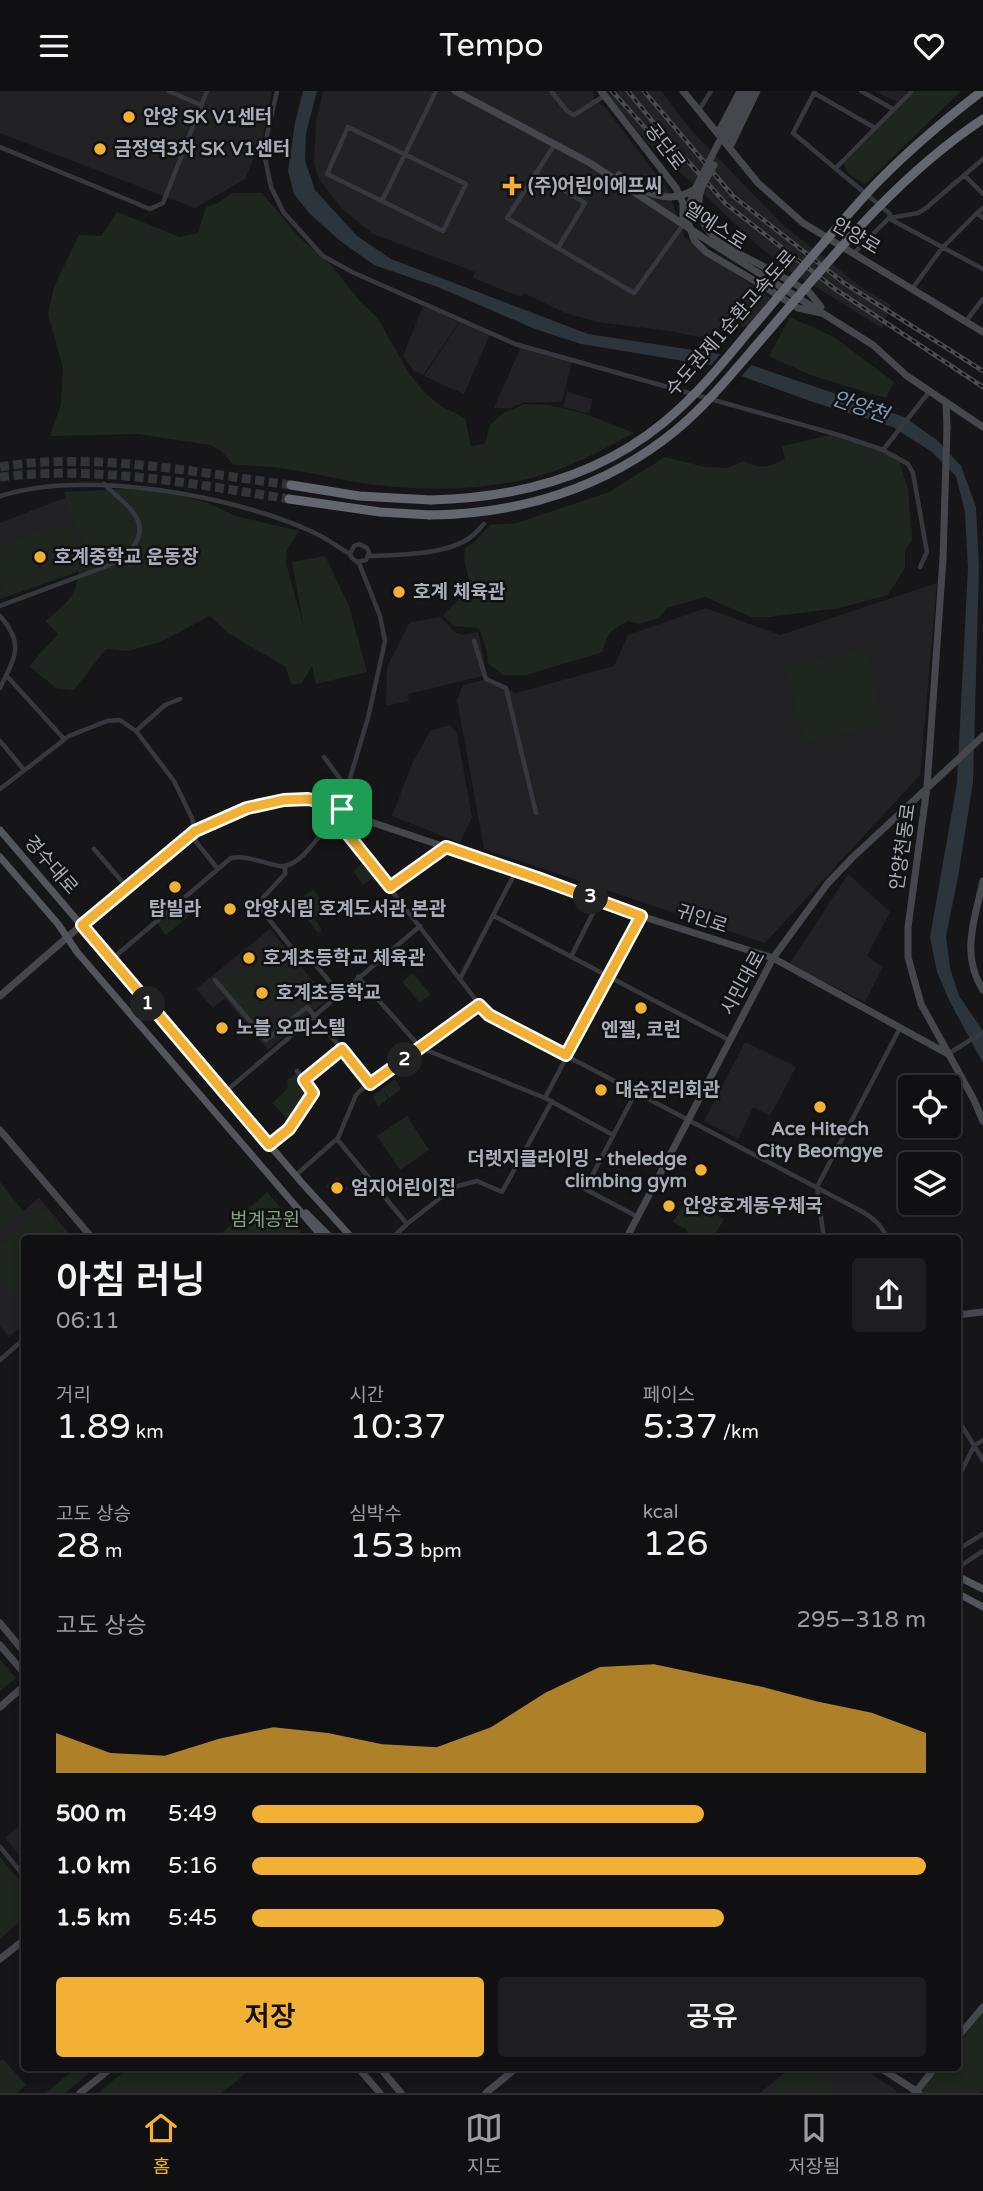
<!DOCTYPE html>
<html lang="ko">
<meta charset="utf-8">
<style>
:root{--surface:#101012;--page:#1e1e20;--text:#f1f3f6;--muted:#9c9d9f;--line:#303032;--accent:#f2b134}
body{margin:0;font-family:"Varela Round","Noto Sans KR",sans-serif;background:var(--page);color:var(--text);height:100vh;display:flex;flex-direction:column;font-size:26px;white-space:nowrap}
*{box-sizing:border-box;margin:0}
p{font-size:23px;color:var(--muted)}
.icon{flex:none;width:38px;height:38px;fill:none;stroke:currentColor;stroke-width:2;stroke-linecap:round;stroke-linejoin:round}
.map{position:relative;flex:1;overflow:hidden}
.details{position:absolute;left:21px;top:1144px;width:940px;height:836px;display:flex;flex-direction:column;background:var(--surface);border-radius:7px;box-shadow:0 4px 10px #0003,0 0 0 2px var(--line)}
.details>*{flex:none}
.fabs{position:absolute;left:898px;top:984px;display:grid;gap:14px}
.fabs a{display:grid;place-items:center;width:63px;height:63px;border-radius:7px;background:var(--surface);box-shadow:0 4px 10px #0003,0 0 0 2px var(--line);font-size:35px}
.pin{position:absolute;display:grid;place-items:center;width:60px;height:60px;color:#fff;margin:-30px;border-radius:14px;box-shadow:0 4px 10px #0006}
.km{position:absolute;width:35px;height:35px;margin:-18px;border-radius:50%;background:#222;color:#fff;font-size:19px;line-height:35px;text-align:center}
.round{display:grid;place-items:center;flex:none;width:74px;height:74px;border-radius:7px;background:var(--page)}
.head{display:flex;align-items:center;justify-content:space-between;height:119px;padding:0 35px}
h1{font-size:38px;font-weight:600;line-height:52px}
.stats{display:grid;grid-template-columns:repeat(3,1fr);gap:10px;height:119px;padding:7px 35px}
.stats div{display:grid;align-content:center}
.stats b{font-size:35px;font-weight:600}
.stats small{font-size:19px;font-weight:400}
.stats p{font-size:19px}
.chart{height:196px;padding:14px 35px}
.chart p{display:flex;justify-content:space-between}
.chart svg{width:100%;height:126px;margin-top:7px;fill:var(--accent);opacity:.7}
.cta{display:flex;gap:14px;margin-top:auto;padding:14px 35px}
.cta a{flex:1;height:80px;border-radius:7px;background:var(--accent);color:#111;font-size:28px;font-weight:600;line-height:80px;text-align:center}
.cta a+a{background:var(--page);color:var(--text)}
ul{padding:0 35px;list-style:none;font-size:23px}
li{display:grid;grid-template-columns:112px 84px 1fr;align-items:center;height:52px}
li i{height:18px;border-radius:9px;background:var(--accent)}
header{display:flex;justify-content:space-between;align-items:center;height:91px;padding:0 35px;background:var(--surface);font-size:32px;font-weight:600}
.tabs{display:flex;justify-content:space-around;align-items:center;height:98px;border-top:2px solid var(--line);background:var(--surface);font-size:19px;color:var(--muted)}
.tabs a{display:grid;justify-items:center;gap:4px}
.tabs .active{color:var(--accent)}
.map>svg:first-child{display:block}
.built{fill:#222225}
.green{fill:#1e261f}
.water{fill:#2c353c}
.pier{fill:#161618}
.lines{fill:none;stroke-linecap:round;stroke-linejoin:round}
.highway-tunnel{stroke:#333438;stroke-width:9;stroke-dasharray:9 4.5;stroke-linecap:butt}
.street{stroke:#37383d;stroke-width:4.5}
.secondary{stroke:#45474d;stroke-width:7}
.primary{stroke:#53555c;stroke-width:7}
.highway{stroke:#63666e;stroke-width:9}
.rail-casing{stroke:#4a4c52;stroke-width:4.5}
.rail{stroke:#111113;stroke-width:2;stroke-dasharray:5;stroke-linecap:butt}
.secondary-bridge{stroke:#45474d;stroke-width:7}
.highway-bridge{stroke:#63666e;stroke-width:9}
.route-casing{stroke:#fff;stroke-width:14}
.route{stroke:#f2b134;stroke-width:9}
.poi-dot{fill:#f2b134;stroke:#111113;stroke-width:2.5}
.labels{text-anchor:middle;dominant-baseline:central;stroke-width:5;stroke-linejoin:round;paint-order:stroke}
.poi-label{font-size:19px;font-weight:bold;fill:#a8adb8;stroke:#111113;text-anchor:start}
.street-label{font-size:19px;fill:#a8adb8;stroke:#111113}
.park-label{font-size:19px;fill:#7fa381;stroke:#111113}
.water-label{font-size:21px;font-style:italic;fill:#7f9bb3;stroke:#111113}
</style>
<header><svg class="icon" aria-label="menu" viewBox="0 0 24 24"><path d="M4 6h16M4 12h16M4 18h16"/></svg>Tempo<svg class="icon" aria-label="heart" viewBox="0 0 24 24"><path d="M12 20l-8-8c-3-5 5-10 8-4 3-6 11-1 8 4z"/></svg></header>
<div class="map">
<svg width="983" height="2002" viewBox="0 0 983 2002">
<rect width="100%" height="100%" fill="#161618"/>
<!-- built -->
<path class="built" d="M0 0H272L263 46 245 88 195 117 0 42Z
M323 0H593L594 7 599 13 604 15 668 99 685 147 772 208 751 234 699 246 670 240 597 231 563 221 524 202 521 206 473 187 475 181 373 143 342 118 319 88 314 73 316 31Z
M604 0H661L692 40 783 134 860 195 891 214 882 237 788 179 755 152 690 90 655 60Z
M874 0H908L897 11Z
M423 215 459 231 423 284 414 280 403 265Z
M460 231 490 244 464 303 424 285Z
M521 256 572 270 562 311H525L510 317H494Z
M567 301 593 308 589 323 563 316Z
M67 406 95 475 0 508V432Z
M937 492 920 684 765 852 484 758 457 609 463 594 487 588 516 602 614 575 628 544 706 517 780 544Z
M440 526 456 542 462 544 478 541 487 584 408 603 409 610 386 615 387 576 410 531Z
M450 634 457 642 472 726 460 752 392 725 412 673 430 640Z
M848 783 890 821 867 865 883 876 865 911 789 874Z
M270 838 328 908 268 959 225 907 213 917 196 898Z
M745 951 796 976 770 1025 753 1016 738 1048 704 1030Z
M337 1086 348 1098 336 1107 326 1095Z
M39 1107 74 1148H24V1232L9 1246 0 1235V1139Z
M24 1731V1770L5 1747Z
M789 1978H864L896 1999V2002H760Z"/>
<!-- green -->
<path class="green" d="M915 0H961L865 93 848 82 844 73Z
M232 102H262L298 145 331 174 362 213 377 226 408 281 424 301 441 315 465 327 471 355 485 353 490 334 502 323 524 313 549 314 583 322 634 342C608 356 580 371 552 381 497 399 433 401 377 394 348 391 320 383 292 379 273 375 253 376 233 373L221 360 210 354 138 343 50 345 61 313 63 277 48 223 54 196 79 144 101 145 117 121 180 146 198 142 206 116 218 112Z
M790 226 834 246 894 291 886 307 810 284 769 265Z
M835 343 897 363 908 398 912 449 905 459V477L888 504 839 517 770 526H751L705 506 667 517 659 527 639 533 628 530C612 538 606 543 603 561L526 584H503L488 572 487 561 479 537 454 535 443 524 471 497 464 468 465 457 475 450 490 434 517 432 609 401 665 366 705 376 727 377 744 370C758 379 771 376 785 368L782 355Z
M139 397 180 404 208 412 236 425 299 440 287 459 286 472 304 537 292 471 325 465 349 515 367 581 316 593 312 575 302 592 291 594 286 576 228 542 210 525 160 551 129 560 106 558 74 599 56 597 29 575 58 543 46 530C65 513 77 506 79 480L6 506 0 488V454L57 434 60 440 69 437 81 466 84 449 71 428 64 401Z
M849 561 868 565 884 634 804 651 786 576Z
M364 771 375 785 363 794 353 780Z
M313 798 327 817 314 827 322 839 318 842 295 812Z
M186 806 197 818 166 844 156 831Z
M271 862 295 891 251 929 221 891 233 879 241 887Z
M412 882 431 903 420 912 402 891Z
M297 982 311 1000 307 1009 289 1030 272 1012 288 997 287 989Z
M395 988 401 998 389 1007 383 998 388 1008 378 1015 373 1005Z
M407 1025 429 1059 400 1079 377 1045Z
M0 1091 23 1120 0 1139Z
M267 1101 301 1140 293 1148H227L222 1142Z
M687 1109 724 1128 712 1148H689L687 1139 673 1131Z
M45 1118 70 1148H24V1190L11 1201 0 1188V1155Z
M0 1568 16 1587 0 1600Z
M0 1766 24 1795V1827L0 1848Z
M983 1922V1999L981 2002H924L921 2000 939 1978H957V1954Z
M3 1968 26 1994 17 2002H0V1970Z
M75 1978H94L65 2002H46Z
M127 1978H251L222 2002H98Z
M795 1978H811L832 2002H767Z"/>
<!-- water -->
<path class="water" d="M303 0H317L306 42 305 70 315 99 357 145 391 168 588 243 719 263 904 326 937 349 961 375 976 416 979 476 973 691 958 786 946 845 950 877 959 905 983 940V972L950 911 937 881 930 846 957 692 968 477 965 421 956 385 932 361 893 336 810 310 714 275 581 253 535 238 438 196 374 174 339 149 309 122 294 103 288 80 295 32Z"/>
<!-- pier -->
<path class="pier" d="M723 260 754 271 739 288 708 278Z"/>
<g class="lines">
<!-- highway-tunnel -->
<path class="highway-tunnel" d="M0 376C91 360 199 382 291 394
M0 386C97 374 194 393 289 408"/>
<!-- street -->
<path class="street" d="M168 0 201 14
M277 0 267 44 265 67 271 96 284 122 323 165 352 181 515 253 842 345 883 359 908 373 913 382 927 461 920 476
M551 0 567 20 574 24 604 5
M815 0 793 42 890 123 889 127
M861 0 893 18
M814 2 875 37
M699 19 711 0
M348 36 466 93 443 140 327 83Z
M555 53 507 127 634 202 683 134
M0 56 150 118 163 112 207 0
M836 77 912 0
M535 82 585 112 558 157
M964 84 983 103
M382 110 436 0
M977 122 983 117
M889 127 918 122 926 117 983 68
M890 128 983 178
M853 163 889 127
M912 198 942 157 977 122 983 127
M966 230 983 208
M883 359 929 301
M0 405C86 378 232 404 313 441 326 447 338 456 350 463L352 467 357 471 366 469 369 462 367 457 359 453 354 455 350 463
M369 465C398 464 443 464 468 448 474 444 479 438 484 433
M359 472 380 525 385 550 368 627 347 697 341 726 342 735 479 913 489 924 863 1121C874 1128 883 1135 887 1148
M0 515 107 475C128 466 152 444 132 420 124 410 113 402 104 393
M0 525C25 553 15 566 0 597
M474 550 486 588 506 597 536 722
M6 584 64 648
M136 640 165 614 180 608
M0 650 24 679
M324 666 346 696
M0 698 69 645 107 630 120 629 136 640 174 690 192 727 196 751 218 778
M94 758 126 795
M285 776V783L257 813 298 865H308L340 903
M390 796 445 757
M494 825 729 949
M571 866 599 810
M111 869 231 767C247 764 263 772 279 775 302 779 325 733 341 719
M358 886 421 957 545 1007 613 1044
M460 888 516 780
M215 889 266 949 307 916 370 993
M948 963 983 941
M297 980 304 989
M225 1001 420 835
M636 1001 585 1098 638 1126
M545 1007 640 826
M337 1048 407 1133 391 1148
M270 1054 289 1038 313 1002 304 989 342 958
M296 1084 338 1047 356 1004 361 999 421 957 479 913
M407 1133 454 1096 477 1090 502 1101 552 1010
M824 1148 817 1096 900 937
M0 1269 24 1248
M957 1327 983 1369
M961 1381 974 1355 983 1349
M957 1459 983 1443
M957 1477 983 1460
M0 1756 24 1785"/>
<!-- secondary -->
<path class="secondary" d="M455 0 590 72 716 155 873 254 907 285 983 336
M601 0 676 97 683 112V133
M683 0 758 92 803 132 983 241
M718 42 740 0
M728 46 750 0
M730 56 757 0
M770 179 809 201 821 216
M760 193 798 217 821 222
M946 313 947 336
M943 468 927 696 908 836V866L921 913 974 1009 983 1030
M983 790C975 828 960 863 983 899
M0 905 126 795 195 740 247 717 284 709 308 708 327 712 365 729 543 789 641 825 773 867 948 963
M0 1039 93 1148
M626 1148 773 867 828 792 852 767 983 645
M957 1224 983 1221
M0 1532 24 1561
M0 1554 24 1582
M0 1616 24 1595
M0 1868 24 1849
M957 1947 983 1916
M359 1978 380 2002
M381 1978 401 2002
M882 1978 919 2002
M80 2002 110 1978
M486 2002 515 1978
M915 2002 934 1978"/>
<!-- primary -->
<path class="primary" d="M0 739 302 1092 353 1148
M0 766 58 833 77 861 324 1148
M306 1122 332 1148
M957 1485 983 1498
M957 1502 983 1516"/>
<!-- highway -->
<path class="highway" d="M291 394 359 405 431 409
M289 408 380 421 430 424"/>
<defs>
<path id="rail" d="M612 0 649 41
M628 0 658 37 726 113 835 198 983 296
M644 0 733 105 844 192 983 280"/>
</defs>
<!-- rail casing -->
<use href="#rail" class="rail-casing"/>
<!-- rail -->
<use href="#rail" class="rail"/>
<!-- secondary-bridge -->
<path class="secondary-bridge" d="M745 0 695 98 688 118 689 133 694 149 706 161 760 193
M714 74C710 82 704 90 701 99 687 145 739 161 770 179
M619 84C643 100 667 116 695 98
M943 468 947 336"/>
<!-- highway-bridge -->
<path class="highway-bridge" d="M431 409C515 407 597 386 663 332 696 305 723 272 750 239 790 192 829 144 871 98 905 62 943 30 982 0
M430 424C520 423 605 397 675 340 709 312 737 276 766 243 832 166 897 85 983 28"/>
</g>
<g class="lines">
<defs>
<path id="route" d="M308 708 327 712 342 718V736L390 796 446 756 543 789 641 825 566 964 489 924 479 914 370 993 342 958 304 989 313 1002 289 1038 269 1054 82 834 195 740 247 717 284 709Z"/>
</defs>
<!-- route casing -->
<use href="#route" class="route-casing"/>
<!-- route -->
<use href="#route" class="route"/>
</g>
<!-- markers -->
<g class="poi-dot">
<circle cx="129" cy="26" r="7"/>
<circle cx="100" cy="58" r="7"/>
<path d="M508.5 84.5h7v7h7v7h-7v7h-7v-7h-7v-7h7z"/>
<circle cx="40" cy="466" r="7"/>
<circle cx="399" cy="501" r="7"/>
<circle cx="175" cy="796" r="7"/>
<circle cx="230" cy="818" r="7"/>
<circle cx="249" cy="867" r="7"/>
<circle cx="262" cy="902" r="7"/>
<circle cx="641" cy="917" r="7"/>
<circle cx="222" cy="937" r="7"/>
<circle cx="601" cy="999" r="7"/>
<circle cx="820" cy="1016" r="7"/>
<circle cx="701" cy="1079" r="7"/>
<circle cx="337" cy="1097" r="7"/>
<circle cx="669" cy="1115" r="7"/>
</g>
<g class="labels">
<!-- poi labels -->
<g class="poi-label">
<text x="143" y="26">안양 SK V1센터</text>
<text x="114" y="58">금정역3차 SK V1센터</text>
<text x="528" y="95">(주)어린이에프씨</text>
<text x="54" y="466">호계중학교 운동장</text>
<text x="413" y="501">호계 체육관</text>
<text x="175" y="818" text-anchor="middle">탑빌라</text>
<text x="244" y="818">안양시립 호계도서관 본관</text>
<text x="263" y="867">호계초등학교 체육관</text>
<text x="276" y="902">호계초등학교</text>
<text x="236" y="937">노블 오피스텔</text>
<text x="641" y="939" text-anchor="middle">엔젤, 코런</text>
<text x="615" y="999">대순진리회관</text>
<text x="820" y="1038" text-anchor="middle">Ace Hitech<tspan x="820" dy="22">City Beomgye</tspan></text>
<text x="687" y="1068" text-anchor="end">더렛지클라이밍 - theledge<tspan x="687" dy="22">climbing gym</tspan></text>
<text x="351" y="1097">엄지어린이집</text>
<text x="683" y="1115">안양호계동우체국</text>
</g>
<!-- street labels -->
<g class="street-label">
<text transform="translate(665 56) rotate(53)">공단로</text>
<text transform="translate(715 135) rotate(33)">엘에스로</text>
<text transform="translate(856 145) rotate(31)">안양로</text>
<text transform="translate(731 232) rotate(-49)">수도권제1순환고속도로</text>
<text transform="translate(903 756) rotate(-82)">안양천동로</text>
<text transform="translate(51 774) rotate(49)">경수대로</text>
<text transform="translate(702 828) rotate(18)">귀인로</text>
<text transform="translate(743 892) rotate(-61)">시민대로</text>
</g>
<!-- park labels -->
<g class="park-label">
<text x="265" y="1129">범계공원</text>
</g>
<!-- water labels -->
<g class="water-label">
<text transform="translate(860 316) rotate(19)">안양천</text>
</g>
</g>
</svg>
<div class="fabs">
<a><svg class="icon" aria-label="locate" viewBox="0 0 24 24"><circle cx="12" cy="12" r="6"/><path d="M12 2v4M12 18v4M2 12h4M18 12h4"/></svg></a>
<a><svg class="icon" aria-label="layers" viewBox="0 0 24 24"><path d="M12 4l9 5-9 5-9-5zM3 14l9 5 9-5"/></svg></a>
</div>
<div class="pin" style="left:342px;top:718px;background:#1e9e55"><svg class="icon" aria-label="arrive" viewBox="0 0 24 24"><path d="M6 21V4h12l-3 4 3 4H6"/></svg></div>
<b class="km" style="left:148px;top:913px">1</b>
<b class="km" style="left:405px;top:969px">2</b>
<b class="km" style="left:591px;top:806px">3</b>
<section class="details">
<div class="head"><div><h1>아침 러닝</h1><p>06:11</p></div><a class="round"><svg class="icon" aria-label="share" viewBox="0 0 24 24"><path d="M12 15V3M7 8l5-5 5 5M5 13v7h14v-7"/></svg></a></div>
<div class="stats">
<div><p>거리</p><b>1.89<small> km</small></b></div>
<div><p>시간</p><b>10:37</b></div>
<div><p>페이스</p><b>5:37<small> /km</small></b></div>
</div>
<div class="stats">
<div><p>고도 상승</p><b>28<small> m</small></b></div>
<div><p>심박수</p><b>153<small> bpm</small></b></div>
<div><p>kcal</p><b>126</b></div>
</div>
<div class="chart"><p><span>고도 상승</span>295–318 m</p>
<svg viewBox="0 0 160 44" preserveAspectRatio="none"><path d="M0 44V30L10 37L20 38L30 32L40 28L50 30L60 34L70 35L80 28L90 16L100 7L110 6L120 10L130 14L140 19L150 23L160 30V44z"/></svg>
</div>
<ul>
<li><b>500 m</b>5:49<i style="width:67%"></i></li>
<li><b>1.0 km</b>5:16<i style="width:100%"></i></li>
<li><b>1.5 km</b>5:45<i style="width:70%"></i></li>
</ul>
<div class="cta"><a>저장</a><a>공유</a></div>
</section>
</div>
<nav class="tabs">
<a class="active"><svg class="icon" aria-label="home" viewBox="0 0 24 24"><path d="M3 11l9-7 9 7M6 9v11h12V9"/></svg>홈</a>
<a><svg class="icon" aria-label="map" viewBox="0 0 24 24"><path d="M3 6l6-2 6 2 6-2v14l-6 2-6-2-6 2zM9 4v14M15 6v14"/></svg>지도</a>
<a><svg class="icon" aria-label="saved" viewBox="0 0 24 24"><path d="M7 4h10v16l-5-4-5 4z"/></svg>저장됨</a>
</nav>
